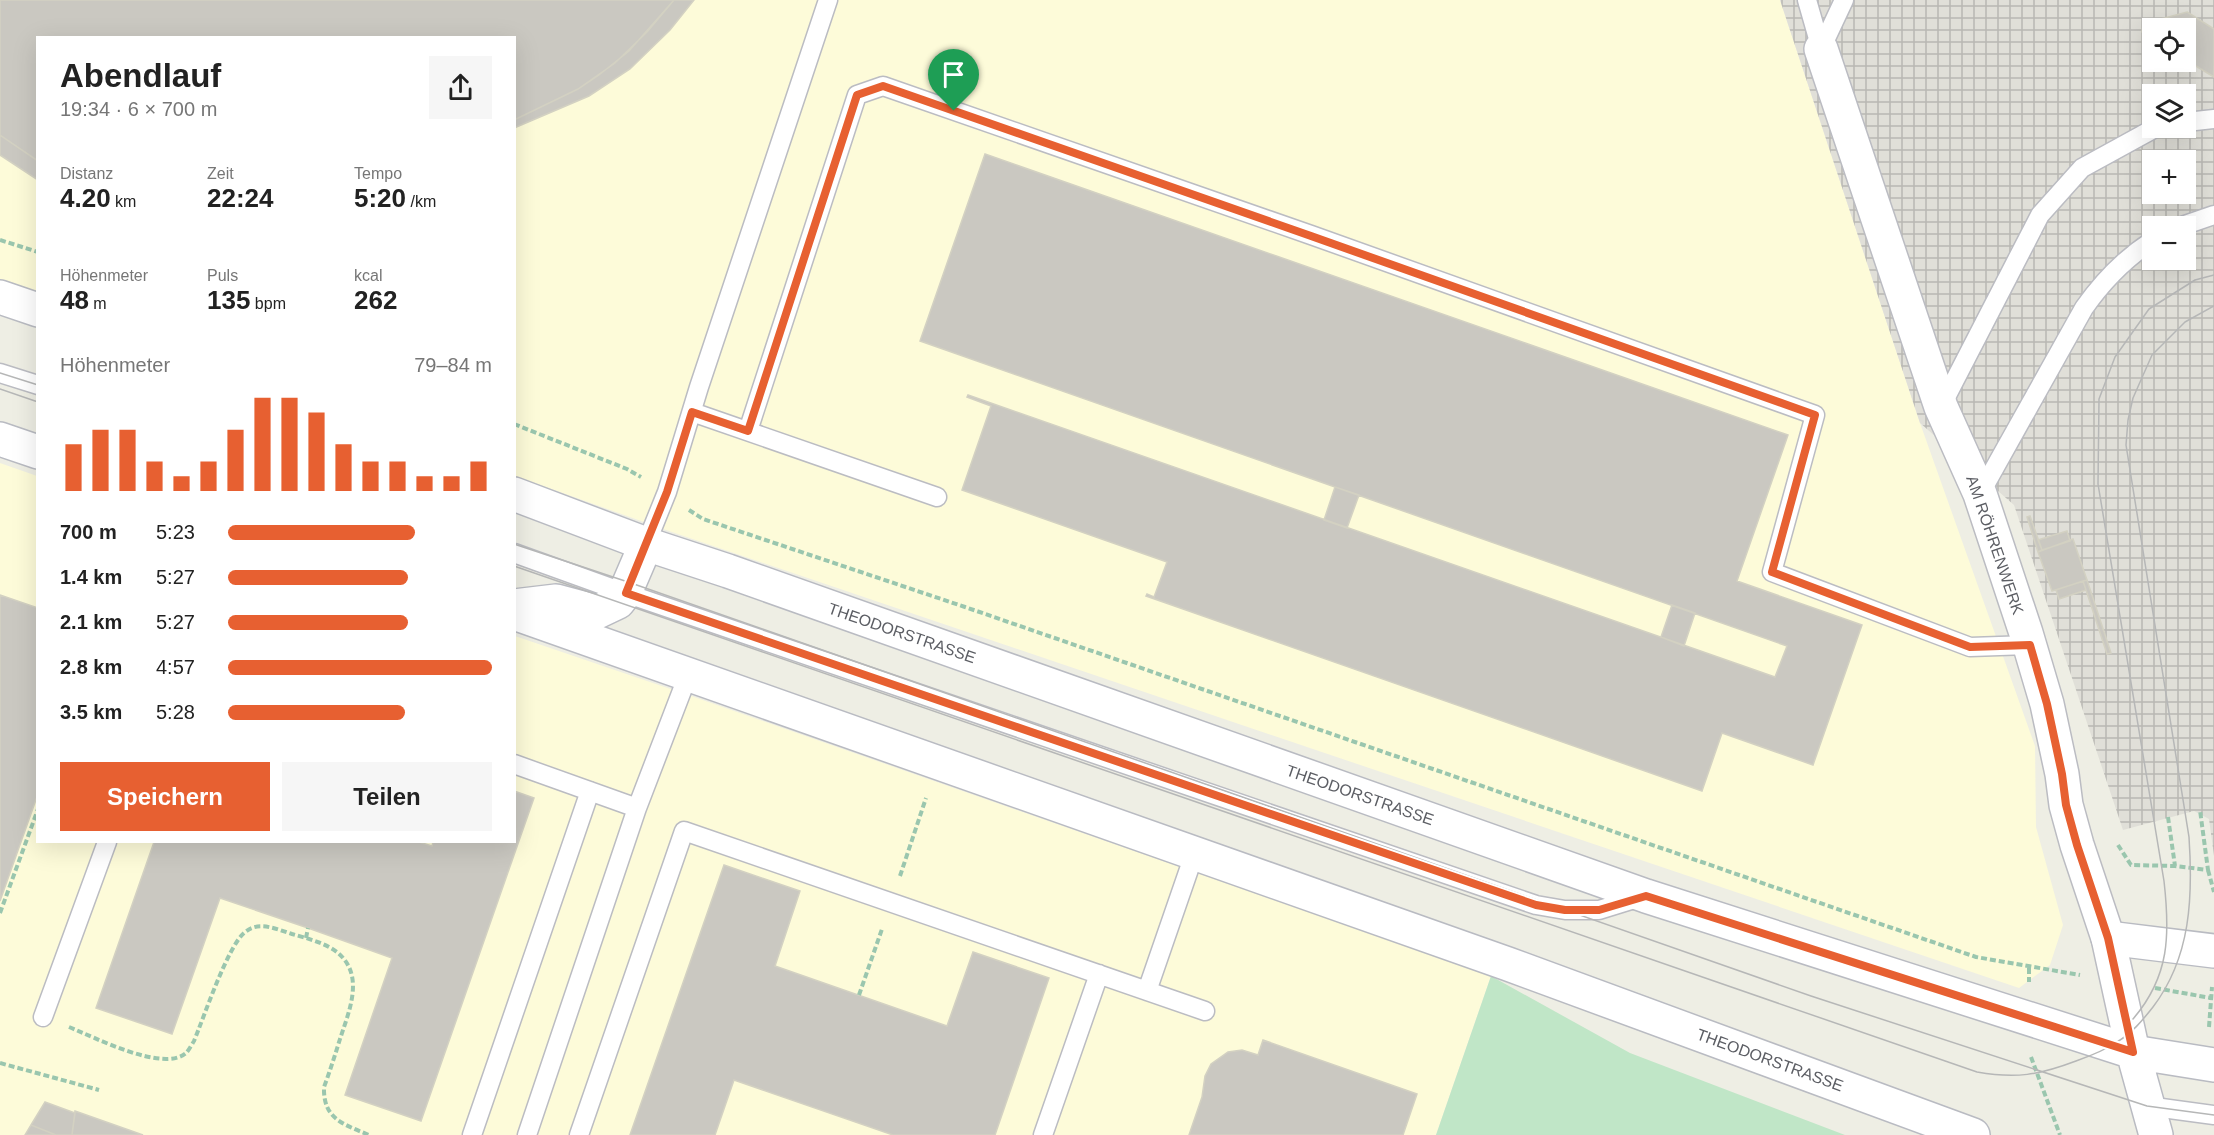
<!DOCTYPE html>
<html lang="de">
<meta charset="utf-8">
<style>
:root{--surface:#fff;--page:#f6f6f6;--text:#222;--muted:#767676;--accent:#e76031}
body{margin:0;font-family:Helvetica,sans-serif;background:var(--page);color:var(--text);height:100vh;display:flex;flex-direction:column;font-size:22px;white-space:nowrap}
*{box-sizing:border-box;margin:0}
p{font-size:20px;color:var(--muted)}
.icon{flex:none;width:33px;height:33px;fill:none;stroke:currentColor;stroke-width:2;stroke-linecap:round;stroke-linejoin:round}
.map{position:relative;flex:1;overflow:hidden}
.drawer{position:absolute;left:36px;top:36px;width:480px;height:807px;display:flex;flex-direction:column;background:var(--surface);border-radius:0px;box-shadow:0 6px 24px #0002}
.drawer>*{flex:none}
.tools{position:absolute;left:2142px;top:18px;display:grid;gap:12px}
.tools a{display:grid;place-items:center;width:54px;height:54px;border-radius:0px;background:var(--surface);box-shadow:0 6px 24px #0002;font-size:30px}
.pin{position:absolute;display:grid;place-items:center;width:51px;height:51px;color:#fff;margin:-62px -26px;border-radius:50% 50% 50% 0;rotate:-45deg;box-shadow:0 0 6px #0007}
.pin .icon{rotate:45deg}
.round{display:grid;place-items:center;flex:none;width:63px;height:63px;border-radius:0px;background:var(--page)}
.headline{display:flex;align-items:center;justify-content:space-between;height:102px;padding:0 24px}
h1{font-size:33px;font-weight:700;line-height:45px}
.stats{display:grid;grid-template-columns:repeat(3,1fr);gap:9px;height:102px;padding:6px 24px}
.stats div{display:grid;align-content:center}
.stats b{font-size:26px;font-weight:700}
.stats small{font-size:16px;font-weight:400}
.stats p{font-size:16px}
.chart{height:168px;padding:12px 24px}
.chart p{display:flex;justify-content:space-between}
.chart svg{width:100%;height:108px;margin-top:6px;stroke:var(--accent);stroke-width:6}
.cta{display:flex;gap:12px;margin-top:auto;padding:12px 24px}
.cta a{flex:1;height:69px;border-radius:0px;background:var(--accent);color:#fff;font-size:24px;font-weight:700;line-height:69px;text-align:center}
.cta a+a{background:var(--page);color:var(--text)}
ul{padding:0 24px;list-style:none;font-size:20px}
li{display:grid;grid-template-columns:96px 72px 1fr;align-items:center;height:45px}
li i{height:15px;border-radius:8px;background:var(--accent)}
.map>svg:first-child{display:block}
.commercial{fill:#fdfbd9}
.industrial{fill:url(#industrial-grid);fill-rule:evenodd}
.green{fill:#c0e6c7}
.building{fill:#cac8c1;stroke:#d3d1c2;stroke-width:1.5}
.lines{fill:none;stroke-linecap:round;stroke-linejoin:round}
.lane-casing{stroke:#bbbcc2;stroke-width:21}
.street-casing{stroke:#bbbcc2;stroke-width:36}
.secondary-casing{stroke:#b9bbc2;stroke-width:36}
.path{stroke:#9ac6ae;stroke-width:4;stroke-dasharray:6 3;stroke-linecap:butt}
.lane{stroke:#fff;stroke-width:18}
.street{stroke:#fff;stroke-width:33}
.secondary{stroke:#fff;stroke-width:33}
.tram{stroke:#b6b7b7;stroke-width:1.5}
.route-casing{stroke:#fff;stroke-width:12}
.route{stroke:#e76031;stroke-width:8}
.labels{text-anchor:middle;dominant-baseline:central;stroke-width:6;stroke-linejoin:round;paint-order:stroke}
.street-label{font-size:16px;fill:#5c5e64;stroke:#fff}
</style>
<div class="map">
<svg width="2214" height="1135" viewBox="0 0 2214 1135">
<defs>
<pattern id="industrial-grid" width="8" height="8" patternUnits="userSpaceOnUse" patternTransform="scale(1.5)"><rect width="8" height="8" fill="#e0dfd8"/><path d="M0 4h8M4 0v8" fill="none" stroke="#b9b8b3"/></pattern>
</defs>
<rect width="100%" height="100%" fill="#eeeee4"/>
<!-- commercial -->
<path class="commercial" d="M0 0H1780L1920 423 2035 746 2036 827 2063 925 2050 965 2019 988 669 531 515 476 514 38H38L37 309 0 296Z
M0 463 37 476 38 842H514L515 636 697 698 1491 976 1436 1135H0Z"/>
<!-- industrial -->
<path class="industrial" d="M1780 0H2214V856L2209 819 2194 811 2123 830 2014 505 1920 423ZM2152 28H2186V62H2152ZM2152 94H2186V128H2152ZM2152 160H2186V194H2152ZM2152 226H2186V260H2152Z"/>
<!-- green -->
<path class="green" d="M1491 976 1630 1053 1845 1135H1436Z"/>
<!-- building -->
<path class="building" d="M0 0H674L629 51 599 75 578 89 514 120V38H38V161L0 135Z
M674 0H694L670 30 630 69 589 96 514 128V120L578 89 615 63 647 32Z
M2187 12 2214 29V77L2186 60V28H2152V39L2142 32 2143 25 2146 23Z
M0 135 38 161V180L0 155Z
M985 154 1788 435 1737 581 1862 625 1813 765 1722 733 1702 791 1146 596 1147 594 1154 597 1167 562 962 490 991 406 967 397 968 395 1775 677 1787 646 920 341Z
M1335 487 1359 495 1347 528 1324 520Z
M2030 516 2042 550 2038 552 2027 517Z
M2067 531 2070 541 2042 550 2038 540Z
M2073 539 2087 580 2052 591 2038 552Z
M2087 580 2111 653 2107 654 2086 590 2083 581Z
M2083 581 2086 590 2059 599 2056 590Z
M0 595 38 608V794L0 901Z
M1672 605 1695 613 1684 646 1661 637Z
M514 791 534 798 421 1121 345 1095 392 958 308 928 220 898 172 1034 96 1008 154 842H419L432 846 433 842H514Z
M724 865 800 891 775 966 947 1026 973 952 1049 978 995 1135H893L734 1080 715 1135H630Z
M1263 1040 1417 1094 1403 1135H1189L1202 1097 1205 1076 1211 1064 1228 1052 1242 1050 1258 1055Z
M45 1102 75 1113 72 1135H56L31 1125Z
M75 1111 143 1135H72Z
M31 1125 56 1135H25Z"/>
<g class="lines">
<defs>
<path id="lane" d="M1807 0 1821 49
M1821 49 1844 0
M2186 122 2214 119
M2182 226 2214 215
M0 373 38 385
M1941 407 2040 215 2082 168 2155 128
M692 412 937 497
M748 431 857 95 883 86 1311 235 1815 415 1772 572 1970 647 2029 645
M1980 494 2084 308C2103 281 2124 259 2152 241
M646 544 667 492 699 387 828 0
M514 553 625 593 1536 905 1565 910H1599L1641 897
M514 764 637 808
M1147 991 1195 852
M43 1017 107 842
M2147 1106 2214 1115
M472 1135 590 791
M527 1135 637 808 688 675
M579 1135 684 831 1205 1011
M1043 1135 1099 974"/>
<path id="street" d="M1821 49 1941 407 1980 494 2026 633 2047 704 2062 774 2066 805 2077 845 2108 938 2133 1052"/>
<path id="secondary" d="M0 297 38 310
M0 439 38 452
M514 494 646 544 728 571 1646 896 2133 1052 2214 1065
M514 606 556 601 597 612 618 602 625 593 646 544
M514 613 1508 964 1973 1135
M2108 938 2214 951
M2133 1052 2156 1135"/>
</defs>
<!-- lane casing -->
<use href="#lane" class="lane-casing"/>
<!-- street casing -->
<use href="#street" class="street-casing"/>
<!-- secondary casing -->
<use href="#secondary" class="secondary-casing"/>
<!-- path -->
<path class="path" d="M0 240 38 252
M514 424 627 469 641 477
M689 510 703 519 965 607 1976 957 2080 975
M2168 817 2175 866 2208 870 2200 810
M2118 845 2131 865 2175 866
M2208 870 2214 892
M900 876 926 798
M0 913 38 809
M306 938 308 928
M2029 968V982
M2155 988 2211 998
M859 995 882 929
M69 1027C94 1037 163 1073 186 1053 189 1050 192 1044 194 1041 204 1017 227 948 244 933 258 920 276 929 292 934 306 938 326 943 338 953 365 976 349 1011 340 1039 335 1055 330 1071 324 1087 323 1119 343 1124 369 1135
M2209 1027 2212 987
M2031 1057 2060 1135
M0 1063 99 1090"/>
<!-- lane -->
<use href="#lane" class="lane"/>
<!-- street -->
<use href="#street" class="street"/>
<!-- secondary -->
<use href="#secondary" class="secondary"/>
<!-- tram -->
<path class="tram" d="M0 373 38 385
M0 389 38 402
M514 544 631 583 1811 996 2147 1106 2214 1115
M514 566 1977 1072C2016 1079 2039 1075 2076 1061 2090 1056 2104 1051 2117 1042 2132 1033 2142 1021 2153 1007 2191 957 2193 897 2189 837L2126 445 2128 420 2133 398 2152 355 2185 322 2214 306
M2133 1019C2170 976 2170 934 2164 881L2098 484 2099 399 2115 357 2149 309 2195 280 2214 275"/>
</g>
<g class="lines">
<defs>
<path id="route" d="M883 86 1311 236 1815 415 1772 572 1970 647 2030 645 2047 704 2062 774 2066 805 2077 845 2108 938 2133 1052 1646 896 1599 910H1565L1536 905 626 593 667 492 692 412 748 431 857 95Z"/>
</defs>
<!-- route casing -->
<use href="#route" class="route-casing"/>
<!-- route -->
<use href="#route" class="route"/>
</g>
<g class="labels">
<!-- street labels -->
<g class="street-label">
<text transform="translate(1995 545) rotate(71)">AM RÖHRENWERK</text>
<text transform="translate(902 633) rotate(19)">THEODORSTRASSE</text>
<text transform="translate(1360 795) rotate(19)">THEODORSTRASSE</text>
<text transform="translate(1770 1060) rotate(20)">THEODORSTRASSE</text>
</g>
</g>
</svg>
<div class="tools">
<a><svg class="icon" aria-label="locate" viewBox="0 0 24 24"><circle cx="12" cy="12" r="6"/><path d="M12 2v4M12 18v4M2 12h4M18 12h4"/></svg></a>
<a><svg class="icon" aria-label="layers" viewBox="0 0 24 24"><path d="M12 4l9 5-9 5-9-5zM3 14l9 5 9-5"/></svg></a>
<a>+</a>
<a>−</a>
</div>
<div class="pin" style="left:954px;top:111px;background:#1e9e55"><svg class="icon" aria-label="arrive" viewBox="0 0 24 24"><path d="M6 21V4h12l-3 4 3 4H6"/></svg></div>
<section class="drawer">
<div class="headline"><div><h1>Abendlauf</h1><p>19:34 · 6 × 700 m</p></div><a class="round"><svg class="icon" aria-label="share" viewBox="0 0 24 24"><path d="M12 15V3M7 8l5-5 5 5M5 13v7h14v-7"/></svg></a></div>
<div class="stats">
<div><p>Distanz</p><b>4.20<small> km</small></b></div>
<div><p>Zeit</p><b>22:24</b></div>
<div><p>Tempo</p><b>5:20<small> /km</small></b></div>
</div>
<div class="stats">
<div><p>Höhenmeter</p><b>48<small> m</small></b></div>
<div><p>Puls</p><b>135<small> bpm</small></b></div>
<div><p>kcal</p><b>262</b></div>
</div>
<div class="chart"><p><span>Höhenmeter</span>79–84 m</p>
<svg viewBox="0 0 160 44" preserveAspectRatio="none"><path d="M5 44V25M15 44V19M25 44V19M35 44V32M45 44V38M55 44V32M65 44V19M75 44V6M85 44V6M95 44V12M105 44V25M115 44V32M125 44V32M135 44V38M145 44V38M155 44V32"/></svg>
</div>
<ul>
<li><b>700 m</b>5:23<i style="width:71%"></i></li>
<li><b>1.4 km</b>5:27<i style="width:68%"></i></li>
<li><b>2.1 km</b>5:27<i style="width:68%"></i></li>
<li><b>2.8 km</b>4:57<i style="width:100%"></i></li>
<li><b>3.5 km</b>5:28<i style="width:67%"></i></li>
</ul>
<div class="cta"><a>Speichern</a><a>Teilen</a></div>
</section>
</div>
